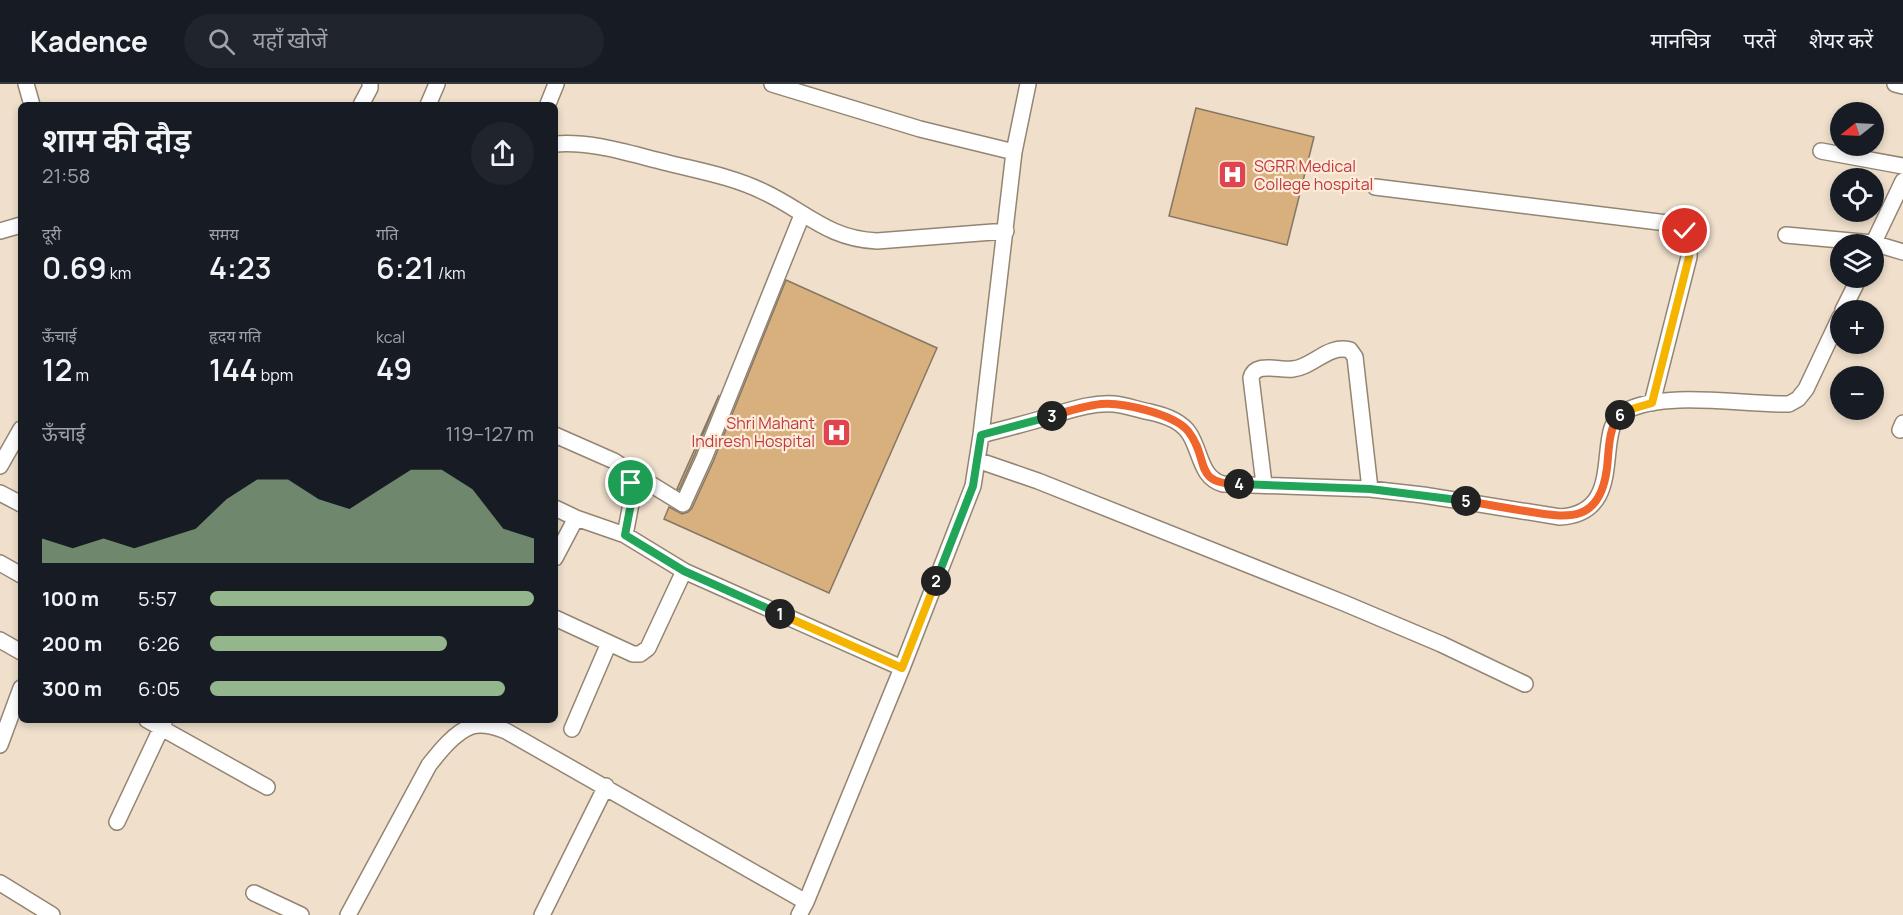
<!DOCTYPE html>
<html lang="hi">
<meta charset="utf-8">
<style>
:root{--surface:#171b24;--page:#20242c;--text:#f1f3f6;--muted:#9ea1a6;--line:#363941;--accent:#93b68c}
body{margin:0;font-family:Manrope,"Noto Sans Devanagari",sans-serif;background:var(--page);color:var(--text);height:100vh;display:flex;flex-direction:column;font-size:22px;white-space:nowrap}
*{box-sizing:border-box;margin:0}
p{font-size:20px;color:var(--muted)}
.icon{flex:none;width:33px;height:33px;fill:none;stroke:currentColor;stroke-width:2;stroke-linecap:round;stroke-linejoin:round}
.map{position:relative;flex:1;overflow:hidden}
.panel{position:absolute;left:18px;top:18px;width:540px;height:621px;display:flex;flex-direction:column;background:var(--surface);border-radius:9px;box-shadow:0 3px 9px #0003}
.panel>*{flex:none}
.needle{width:39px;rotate:252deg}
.controls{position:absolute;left:1830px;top:18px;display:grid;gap:12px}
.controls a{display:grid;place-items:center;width:54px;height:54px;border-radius:50%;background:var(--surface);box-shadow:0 3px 9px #0003;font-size:30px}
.pin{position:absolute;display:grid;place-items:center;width:51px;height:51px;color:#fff;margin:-26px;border:3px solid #fff;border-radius:50%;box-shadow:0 2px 6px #0007}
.km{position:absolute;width:30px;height:30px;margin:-15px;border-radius:50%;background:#222;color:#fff;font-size:16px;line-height:30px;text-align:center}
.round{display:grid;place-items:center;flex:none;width:63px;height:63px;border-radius:32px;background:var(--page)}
.summary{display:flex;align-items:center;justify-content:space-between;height:102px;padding:0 24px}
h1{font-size:33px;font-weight:600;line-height:45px}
.metrics{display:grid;grid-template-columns:repeat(3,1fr);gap:9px;height:102px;padding:6px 24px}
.metrics div{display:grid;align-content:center}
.metrics b{font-size:30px;font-weight:600}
.metrics small{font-size:16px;font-weight:400}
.metrics p{font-size:16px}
.chart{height:168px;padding:12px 24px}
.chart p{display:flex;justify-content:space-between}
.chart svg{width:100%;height:108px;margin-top:6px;fill:var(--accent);opacity:.7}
ul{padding:0 24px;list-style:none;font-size:20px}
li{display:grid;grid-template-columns:96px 72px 1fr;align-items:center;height:45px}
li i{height:15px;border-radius:8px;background:var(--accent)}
header{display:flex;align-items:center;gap:36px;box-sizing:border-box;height:84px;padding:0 30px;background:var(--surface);border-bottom:2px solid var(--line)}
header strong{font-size:28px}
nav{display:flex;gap:33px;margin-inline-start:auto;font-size:21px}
.search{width:420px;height:54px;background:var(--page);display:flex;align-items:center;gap:15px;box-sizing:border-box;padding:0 21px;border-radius:33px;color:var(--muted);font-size:22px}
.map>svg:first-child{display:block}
.building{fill:#d8b07d;stroke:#867765;stroke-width:1.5}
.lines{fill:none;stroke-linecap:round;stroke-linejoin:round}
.minor-casing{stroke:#948573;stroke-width:18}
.minor{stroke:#fff;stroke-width:15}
.split-1-casing{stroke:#fff;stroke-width:12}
.split-2-casing{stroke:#fff;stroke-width:12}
.split-3-casing{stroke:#fff;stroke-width:12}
.split-4-casing{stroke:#fff;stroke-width:12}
.split-5-casing{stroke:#fff;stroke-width:12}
.split-6-casing{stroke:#fff;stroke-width:12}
.split-7-casing{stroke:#fff;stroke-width:12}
.split-1{stroke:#22a559;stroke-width:8}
.split-2{stroke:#f5b400;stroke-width:8}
.split-3{stroke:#22a559;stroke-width:8}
.split-4{stroke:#f0652b;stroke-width:8}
.split-5{stroke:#22a559;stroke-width:8}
.split-6{stroke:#f0652b;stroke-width:8}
.split-7{stroke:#f5b400;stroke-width:8}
.labels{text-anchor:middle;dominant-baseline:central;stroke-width:4.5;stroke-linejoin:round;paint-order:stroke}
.health-label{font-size:16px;fill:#be3a42;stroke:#fdecd8;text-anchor:start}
</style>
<header>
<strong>Kadence</strong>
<div class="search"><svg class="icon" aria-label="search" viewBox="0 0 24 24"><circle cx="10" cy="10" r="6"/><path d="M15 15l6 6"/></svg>यहाँ खोजें</div>
<nav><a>मानचित्र</a><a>परतें</a><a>शेयर करें</a></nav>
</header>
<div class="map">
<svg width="1903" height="831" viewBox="0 0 1903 831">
<rect width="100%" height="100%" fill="#efdfcb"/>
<!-- building -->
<path class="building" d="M1196 24 1314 53 1287 161 1169 132Z
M786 196 937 264 829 509 664 435 669 423 682 430 688 428 692 424 713 378Z
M719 311 695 370 679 406 677 405Z"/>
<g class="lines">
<defs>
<path id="minor" d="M26 0 32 21
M772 0 920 45 1014 68
M1895 0 1903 2
M548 20 556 0
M361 21 370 4V0
M428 21 437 0
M555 60C593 57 630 70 668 79 700 87 734 93 764 108 805 127 828 155 877 157L1006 147
M1821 67 1903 82
M1375 103 1675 140C1688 149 1690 158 1689 173L1652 319
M0 147 21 141
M1786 151 1873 159 1903 168
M1873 160 1903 97
M1843 226 1859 194
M1900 346 1903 339
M555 351 614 377 626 385 631 399 633 409 625 451
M981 351C1003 345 1025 340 1047 333 1068 327 1092 318 1114 320 1126 321 1138 326 1150 328 1164 331 1181 337 1189 349 1201 367 1200 394 1223 400L1370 405 1423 411 1560 433C1630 429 1591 344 1625 327 1667 306 1742 321 1789 320L1798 315 1806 305 1840 233
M977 376 1038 397 1344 519 1441 560 1525 600
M0 382 21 345
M626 385 683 420 704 374 802 131
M1264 400 1251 294C1255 277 1280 287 1293 285 1313 283 1328 260 1350 266L1355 273 1370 405
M0 409 21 420
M555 424 576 434 625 451 684 487 902 584
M555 474 576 434
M0 479 21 491
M555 534 633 570H640L648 564 684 487
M0 556 21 568
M147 636 267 703
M572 645 609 559
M0 661 21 604
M117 738 165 636
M0 799 52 831
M254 809 301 831
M348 831 429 681C440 667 455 648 472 642 483 639 496 643 506 647L806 818
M542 831 606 702
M799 831 806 818 902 584 973 402 981 351 1014 68 1028 0"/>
</defs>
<!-- minor casing -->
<use href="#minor" class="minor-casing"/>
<!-- minor -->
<use href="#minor" class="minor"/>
</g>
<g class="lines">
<defs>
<path id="split-1" d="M631 399 633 409 625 451 684 487 780 530"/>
<path id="split-2" d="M780 530 902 584 936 497"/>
<path id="split-3" d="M936 497 973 402 981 351 1052 332"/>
<path id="split-4" d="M1052 332C1068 327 1084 322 1101 320 1122 318 1174 330 1188 347 1211 376 1191 400 1239 400"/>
<path id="split-5" d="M1239 400 1370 405 1466 417"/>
<path id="split-6" d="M1466 417C1485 420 1505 424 1525 427 1568 434 1600 440 1607 384 1609 367 1608 344 1620 331"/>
<path id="split-7" d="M1620 331 1625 327 1652 319 1689 173 1690 161 1685 147"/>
</defs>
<!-- split-1 casing -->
<use href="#split-1" class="split-1-casing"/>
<!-- split-2 casing -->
<use href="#split-2" class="split-2-casing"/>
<!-- split-3 casing -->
<use href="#split-3" class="split-3-casing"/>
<!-- split-4 casing -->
<use href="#split-4" class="split-4-casing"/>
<!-- split-5 casing -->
<use href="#split-5" class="split-5-casing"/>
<!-- split-6 casing -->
<use href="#split-6" class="split-6-casing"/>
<!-- split-7 casing -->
<use href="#split-7" class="split-7-casing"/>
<!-- split-1 -->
<use href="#split-1" class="split-1"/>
<!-- split-2 -->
<use href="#split-2" class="split-2"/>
<!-- split-3 -->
<use href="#split-3" class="split-3"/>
<!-- split-4 -->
<use href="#split-4" class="split-4"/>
<!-- split-5 -->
<use href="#split-5" class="split-5"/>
<!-- split-6 -->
<use href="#split-6" class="split-6"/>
<!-- split-7 -->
<use href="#split-7" class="split-7"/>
</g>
<!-- icons -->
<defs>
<symbol id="hospital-square" viewBox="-11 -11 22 22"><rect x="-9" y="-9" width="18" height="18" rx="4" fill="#e0444e" stroke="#fdecd8"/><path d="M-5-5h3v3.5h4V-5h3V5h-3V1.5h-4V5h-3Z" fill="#fff"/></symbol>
</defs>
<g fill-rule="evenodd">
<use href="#hospital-square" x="1216" y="74" width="33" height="33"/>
<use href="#hospital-square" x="820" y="332" width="33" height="33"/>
</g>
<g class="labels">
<!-- health labels -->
<g class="health-label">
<text x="1254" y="82">SGRR Medical<tspan x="1254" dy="18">College hospital</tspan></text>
<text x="815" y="339" text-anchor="end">Shri Mahant<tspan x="815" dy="18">Indiresh Hospital</tspan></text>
</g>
</g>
</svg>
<div class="controls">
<a><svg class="needle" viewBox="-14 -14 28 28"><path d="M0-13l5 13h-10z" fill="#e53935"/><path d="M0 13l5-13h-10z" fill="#9ea1a6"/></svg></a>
<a><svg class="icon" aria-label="locate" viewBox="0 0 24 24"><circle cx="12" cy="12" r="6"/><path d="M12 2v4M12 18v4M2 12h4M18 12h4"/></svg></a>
<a><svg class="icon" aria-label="layers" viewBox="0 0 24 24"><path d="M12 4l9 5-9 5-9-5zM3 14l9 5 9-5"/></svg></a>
<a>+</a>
<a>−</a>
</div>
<div class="pin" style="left:631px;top:399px;background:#1e9e55"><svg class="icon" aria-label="arrive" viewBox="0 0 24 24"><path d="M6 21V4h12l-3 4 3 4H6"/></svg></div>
<div class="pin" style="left:1685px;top:147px;background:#d93025"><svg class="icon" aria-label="check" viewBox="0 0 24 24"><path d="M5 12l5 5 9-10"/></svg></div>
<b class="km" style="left:780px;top:530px">1</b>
<b class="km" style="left:936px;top:497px">2</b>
<b class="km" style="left:1052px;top:332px">3</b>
<b class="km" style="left:1239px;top:400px">4</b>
<b class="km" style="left:1466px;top:417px">5</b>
<b class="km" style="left:1620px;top:331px">6</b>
<section class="panel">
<div class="summary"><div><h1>शाम की दौड़</h1><p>21:58</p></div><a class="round"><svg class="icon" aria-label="share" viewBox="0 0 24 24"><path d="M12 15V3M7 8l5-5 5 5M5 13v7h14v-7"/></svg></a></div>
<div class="metrics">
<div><p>दूरी</p><b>0.69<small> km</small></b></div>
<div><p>समय</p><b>4:23</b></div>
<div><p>गति</p><b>6:21<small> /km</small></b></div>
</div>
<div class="metrics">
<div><p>ऊँचाई</p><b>12<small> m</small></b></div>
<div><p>हृदय गति</p><b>144<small> bpm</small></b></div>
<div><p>kcal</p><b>49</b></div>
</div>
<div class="chart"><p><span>ऊँचाई</span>119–127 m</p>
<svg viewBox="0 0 160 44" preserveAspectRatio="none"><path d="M0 44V34L10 38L20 34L30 38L40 34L50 30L60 18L70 10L80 10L90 18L100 22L110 14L120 6L130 6L140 14L150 30L160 34V44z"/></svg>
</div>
<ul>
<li><b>100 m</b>5:57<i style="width:100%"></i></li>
<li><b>200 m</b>6:26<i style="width:73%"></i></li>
<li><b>300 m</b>6:05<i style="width:91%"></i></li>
</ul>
</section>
</div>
